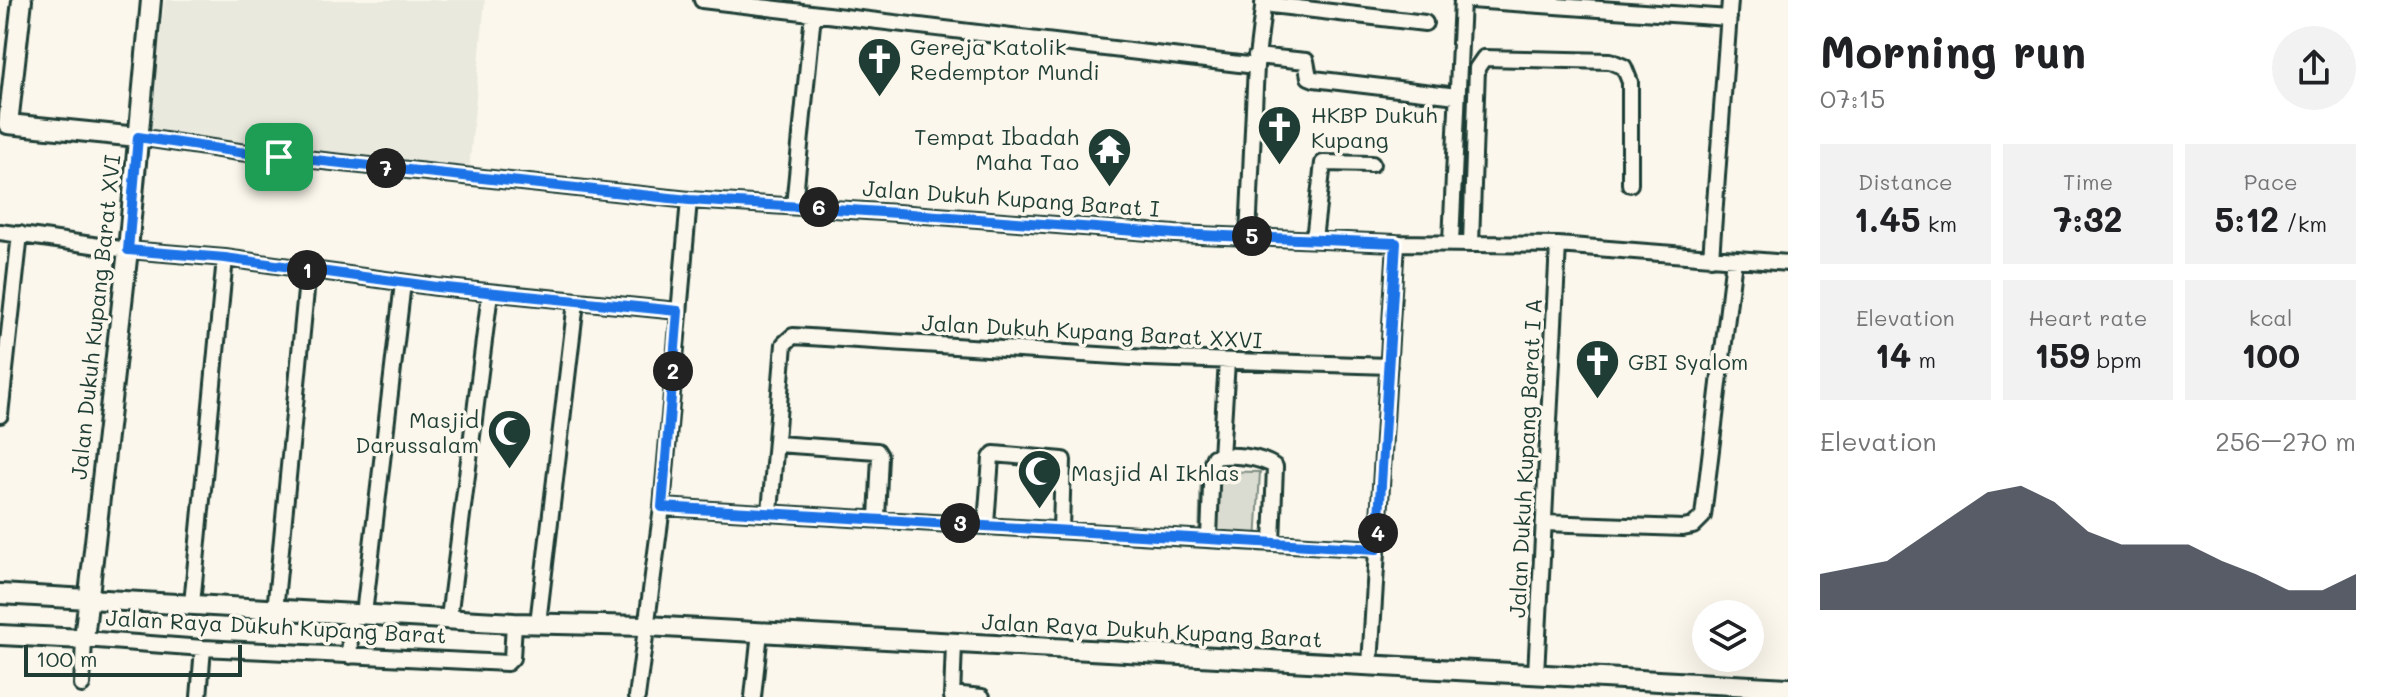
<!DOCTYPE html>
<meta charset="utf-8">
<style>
:root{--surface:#fff;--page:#f2f2f2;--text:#202124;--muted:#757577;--accent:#111827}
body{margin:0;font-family:Mali,sans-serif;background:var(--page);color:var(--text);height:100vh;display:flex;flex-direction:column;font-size:30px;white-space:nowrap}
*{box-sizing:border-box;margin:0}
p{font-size:26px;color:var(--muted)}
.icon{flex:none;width:44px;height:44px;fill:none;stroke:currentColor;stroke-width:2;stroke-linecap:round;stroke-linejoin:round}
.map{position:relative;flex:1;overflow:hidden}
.side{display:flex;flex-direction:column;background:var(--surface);width:600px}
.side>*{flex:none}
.buttons{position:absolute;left:1692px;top:600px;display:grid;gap:16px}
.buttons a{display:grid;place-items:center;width:72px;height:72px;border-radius:50%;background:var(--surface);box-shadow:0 8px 32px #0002;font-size:40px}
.scale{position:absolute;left:24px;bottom:20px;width:218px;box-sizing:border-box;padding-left:8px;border:4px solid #1f3d34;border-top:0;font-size:22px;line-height:28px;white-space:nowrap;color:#1f3d34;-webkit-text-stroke:6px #fbf7ec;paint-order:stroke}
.pin{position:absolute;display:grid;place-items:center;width:68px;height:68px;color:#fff;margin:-34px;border-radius:16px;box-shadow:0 4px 12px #0006}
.km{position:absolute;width:40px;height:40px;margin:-20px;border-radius:50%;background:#222;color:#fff;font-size:22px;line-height:40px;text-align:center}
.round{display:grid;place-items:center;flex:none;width:84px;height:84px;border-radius:42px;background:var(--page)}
.summary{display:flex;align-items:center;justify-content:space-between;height:136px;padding:0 32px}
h1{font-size:44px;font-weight:700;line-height:60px}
.figures{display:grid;grid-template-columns:repeat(3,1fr);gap:12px;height:136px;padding:8px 32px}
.figures div{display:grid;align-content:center;border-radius:0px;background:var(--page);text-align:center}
.figures b{font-size:34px;font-weight:700}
.figures small{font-size:22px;font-weight:400}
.figures p{font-size:22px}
.chart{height:224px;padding:16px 32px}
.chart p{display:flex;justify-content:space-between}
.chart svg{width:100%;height:144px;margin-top:8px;fill:var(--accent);opacity:.7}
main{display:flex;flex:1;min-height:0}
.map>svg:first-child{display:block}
.built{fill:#eae9de}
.green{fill:#dbdcd1;stroke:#7d8c82;stroke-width:2}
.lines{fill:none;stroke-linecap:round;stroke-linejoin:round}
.minor-casing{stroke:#1f3d34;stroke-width:20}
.tertiary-casing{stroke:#1f3d34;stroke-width:24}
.minor{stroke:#fbf7ec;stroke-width:14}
.tertiary{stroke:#fbf7ec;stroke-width:18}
.route-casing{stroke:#fff;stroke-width:16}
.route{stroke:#1a73e8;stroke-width:10}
.labels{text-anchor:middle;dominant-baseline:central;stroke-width:7;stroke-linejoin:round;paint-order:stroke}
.poi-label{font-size:22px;fill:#1f3d34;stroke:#fbf7ec;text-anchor:start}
.street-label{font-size:22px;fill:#1f3d34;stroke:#fbf7ec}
</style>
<main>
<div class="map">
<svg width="1788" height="697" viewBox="0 0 1788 697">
<rect width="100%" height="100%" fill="#fbf7ec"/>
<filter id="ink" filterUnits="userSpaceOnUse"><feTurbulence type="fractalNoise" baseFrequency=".0125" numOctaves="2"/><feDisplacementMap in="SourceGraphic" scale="16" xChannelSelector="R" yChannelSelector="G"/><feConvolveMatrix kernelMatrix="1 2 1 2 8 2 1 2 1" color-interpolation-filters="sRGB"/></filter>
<g filter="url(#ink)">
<!-- built -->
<path class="built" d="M165 0H485L469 172 146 133Z"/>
<!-- green -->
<path class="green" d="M1201 471 1260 472 1256 544 1199 542Z"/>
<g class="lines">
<defs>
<path id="minor" d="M702 0 1256 66
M1470 0 1729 18
M1263 4 1425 23
M1256 56 1306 61 1309 77 1314 79 1457 96
M138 137 239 152 689 200 898 213 1175 234 1396 243 1558 245 1788 263
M794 206 813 14
M0 232 128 250 225 258 437 287 678 311
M1248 236 1256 66 1264 0
M1314 239 1323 163 1372 164
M1451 242 1462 0
M1471 243 1477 68 1484 58 1610 61 1624 67 1630 82V184
M1711 258 1730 0
M0 415 20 234
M777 444 877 451 880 456 877 518
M1221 456 1227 361
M662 507 1377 549
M770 512 784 344 793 336 1147 358 1389 366
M1544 523 1683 528 1693 526 1703 516 1734 259
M986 524 991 458 994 454 1063 460 1061 529
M1209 537 1212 462 1214 457C1230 454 1261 456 1275 467L1272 542
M192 604 225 258
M275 611 308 270
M349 614 350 656
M364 614 403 283
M449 618 490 293
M538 623 576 302
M1370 665 1396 243
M1536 674 1558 245
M82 685 84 639 203 648 507 663 512 658 514 623
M952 694 982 697
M199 697 203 648
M637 697 662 507 689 200
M753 697 760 632
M952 697 954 644"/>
<path id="tertiary" d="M22 0 8 124 138 137
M0 594 514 623 646 626 1788 688
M0 635 84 639 128 250 151 0"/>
</defs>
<!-- minor casing -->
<use href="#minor" class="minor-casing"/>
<!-- tertiary casing -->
<use href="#tertiary" class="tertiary-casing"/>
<!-- minor -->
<use href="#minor" class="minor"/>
<!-- tertiary -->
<use href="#tertiary" class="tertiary"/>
</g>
</g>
<g class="lines" filter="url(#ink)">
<defs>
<path id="route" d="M138 137 239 152 689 200 898 213 1175 234 1396 243 1377 549 662 507 678 311 437 287 225 258 128 250Z"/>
</defs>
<!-- route casing -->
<use href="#route" class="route-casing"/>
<!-- route -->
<use href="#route" class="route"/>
</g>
<!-- icons -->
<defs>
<symbol id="church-pin" viewBox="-11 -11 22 30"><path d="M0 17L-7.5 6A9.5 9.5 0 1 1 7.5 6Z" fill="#1f3d34" stroke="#fbf7ec"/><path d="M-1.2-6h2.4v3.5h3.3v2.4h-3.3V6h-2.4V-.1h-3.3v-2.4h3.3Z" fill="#fff"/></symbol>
<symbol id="temple-pin" viewBox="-11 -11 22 30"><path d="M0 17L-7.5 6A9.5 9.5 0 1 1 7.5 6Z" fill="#1f3d34" stroke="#fbf7ec"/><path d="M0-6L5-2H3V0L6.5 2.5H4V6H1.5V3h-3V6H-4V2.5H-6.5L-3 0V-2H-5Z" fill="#fff"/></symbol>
<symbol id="mosque-pin" viewBox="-11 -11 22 30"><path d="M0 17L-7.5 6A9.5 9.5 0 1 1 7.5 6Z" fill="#1f3d34" stroke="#fbf7ec"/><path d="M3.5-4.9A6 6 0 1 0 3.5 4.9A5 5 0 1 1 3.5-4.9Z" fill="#fff"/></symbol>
</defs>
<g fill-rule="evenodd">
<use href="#church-pin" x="854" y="34" width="51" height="69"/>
<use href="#church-pin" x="1254" y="102" width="51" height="69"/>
<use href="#temple-pin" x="1084" y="124" width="51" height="69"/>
<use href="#church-pin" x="1572" y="336" width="51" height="69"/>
<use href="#mosque-pin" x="484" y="406" width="51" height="69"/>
<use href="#mosque-pin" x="1014" y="446" width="51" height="69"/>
</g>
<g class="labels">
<!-- poi labels -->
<g class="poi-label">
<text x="910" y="46">Gereja Katolik<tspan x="910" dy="25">Redemptor Mundi</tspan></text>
<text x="1311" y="114">HKBP Dukuh<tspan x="1311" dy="25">Kupang</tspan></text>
<text x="1079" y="136" text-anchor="end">Tempat Ibadah<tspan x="1079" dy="25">Maha Tao</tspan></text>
<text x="1628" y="361">GBI Syalom</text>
<text x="479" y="419" text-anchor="end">Masjid<tspan x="479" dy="25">Darussalam</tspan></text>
<text x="1071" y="472">Masjid Al Ikhlas</text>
</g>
<!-- street labels -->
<g class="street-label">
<text transform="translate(1011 198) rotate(4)">Jalan Dukuh Kupang Barat I</text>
<text transform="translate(95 317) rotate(-84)">Jalan Dukuh Kupang Barat XVI</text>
<text transform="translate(1092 331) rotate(3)">Jalan Dukuh Kupang Barat XXVI</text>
<text transform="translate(1525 458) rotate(-87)">Jalan Dukuh Kupang Barat I A</text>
<text transform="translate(276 626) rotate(3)">Jalan Raya Dukuh Kupang Barat</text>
<text transform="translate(1152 630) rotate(3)">Jalan Raya Dukuh Kupang Barat</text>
</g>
</g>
</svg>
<div class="buttons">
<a><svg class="icon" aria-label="layers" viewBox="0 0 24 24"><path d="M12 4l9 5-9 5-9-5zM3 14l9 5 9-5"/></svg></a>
</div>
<div class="scale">100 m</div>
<div class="pin" style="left:279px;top:157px;background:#1e9e55"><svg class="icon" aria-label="arrive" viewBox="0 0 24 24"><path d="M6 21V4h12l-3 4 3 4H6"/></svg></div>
<b class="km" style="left:307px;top:270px">1</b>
<b class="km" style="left:673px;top:371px">2</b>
<b class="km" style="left:960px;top:523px">3</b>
<b class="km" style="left:1378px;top:533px">4</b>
<b class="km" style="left:1252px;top:236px">5</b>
<b class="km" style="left:819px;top:207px">6</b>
<b class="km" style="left:386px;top:168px">7</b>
</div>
<section class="side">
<div class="summary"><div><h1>Morning run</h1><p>07:15</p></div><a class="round"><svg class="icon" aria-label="share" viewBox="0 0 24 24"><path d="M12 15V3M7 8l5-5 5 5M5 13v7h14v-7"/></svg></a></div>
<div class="figures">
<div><p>Distance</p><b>1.45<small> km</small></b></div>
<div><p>Time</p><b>7:32</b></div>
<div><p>Pace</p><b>5:12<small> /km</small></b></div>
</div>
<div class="figures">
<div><p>Elevation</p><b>14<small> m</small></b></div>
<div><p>Heart rate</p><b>159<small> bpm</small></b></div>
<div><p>kcal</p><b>100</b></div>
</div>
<div class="chart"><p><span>Elevation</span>256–270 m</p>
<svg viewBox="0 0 160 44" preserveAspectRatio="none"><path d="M0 44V33L10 31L20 29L30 22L40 15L50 8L60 6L70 11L80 20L90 24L100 24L110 24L120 29L130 33L140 38L150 38L160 33V44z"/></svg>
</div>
</section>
</main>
